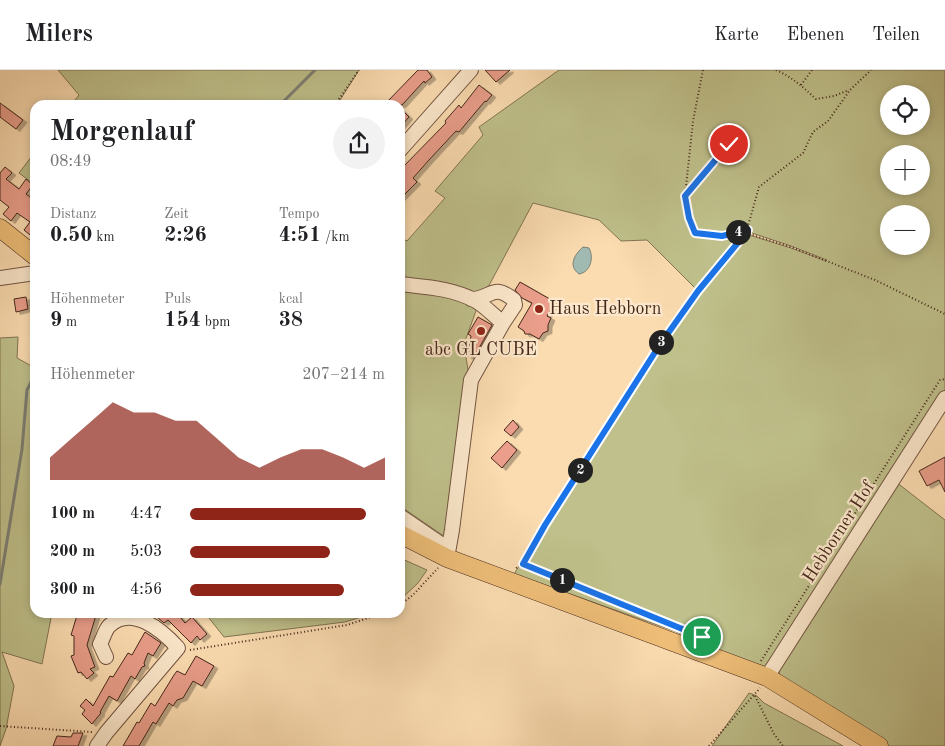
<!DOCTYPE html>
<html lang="de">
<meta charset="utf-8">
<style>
:root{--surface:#fff;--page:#f2f2f2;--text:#202124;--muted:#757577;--line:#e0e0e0;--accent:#8f2418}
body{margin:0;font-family:"Old Standard TT",serif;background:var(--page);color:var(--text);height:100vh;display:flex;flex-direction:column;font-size:19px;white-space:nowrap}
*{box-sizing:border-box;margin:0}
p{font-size:16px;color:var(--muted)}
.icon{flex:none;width:28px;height:28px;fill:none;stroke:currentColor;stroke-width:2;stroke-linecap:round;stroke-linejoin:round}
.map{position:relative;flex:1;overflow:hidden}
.panel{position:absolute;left:30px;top:30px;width:375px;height:518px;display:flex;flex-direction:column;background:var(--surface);border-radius:15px;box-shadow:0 2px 8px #0003}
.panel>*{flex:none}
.controls{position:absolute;left:880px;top:15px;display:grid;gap:10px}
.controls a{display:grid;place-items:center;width:50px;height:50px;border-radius:50%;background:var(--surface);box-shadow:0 2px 8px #0003;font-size:25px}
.pin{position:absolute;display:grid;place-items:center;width:42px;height:42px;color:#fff;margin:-21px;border:2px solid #fff;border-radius:50%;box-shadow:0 1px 5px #0007}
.km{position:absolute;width:25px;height:25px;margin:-12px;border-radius:50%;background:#222;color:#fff;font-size:14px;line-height:25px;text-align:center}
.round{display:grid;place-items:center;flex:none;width:52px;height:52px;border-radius:26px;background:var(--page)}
.overview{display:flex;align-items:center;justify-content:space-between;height:85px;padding:0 20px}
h1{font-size:28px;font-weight:700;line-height:38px}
.metrics{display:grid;grid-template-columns:repeat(3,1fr);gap:8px;height:85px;padding:5px 20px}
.metrics div{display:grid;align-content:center}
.metrics b{font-size:21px;font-weight:700}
.metrics small{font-size:14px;font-weight:400}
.metrics p{font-size:14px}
.chart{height:140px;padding:10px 20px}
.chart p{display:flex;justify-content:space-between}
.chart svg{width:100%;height:90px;margin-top:5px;fill:var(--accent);opacity:.7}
ul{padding:0 20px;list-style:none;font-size:16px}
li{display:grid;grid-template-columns:80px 60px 1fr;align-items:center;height:38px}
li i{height:12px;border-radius:6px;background:var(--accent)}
header{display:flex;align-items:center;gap:30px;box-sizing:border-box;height:70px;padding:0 25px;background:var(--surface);border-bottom:1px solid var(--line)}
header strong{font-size:24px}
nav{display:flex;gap:28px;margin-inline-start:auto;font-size:18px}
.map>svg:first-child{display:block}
.green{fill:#bfc08b;stroke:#827452;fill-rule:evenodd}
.water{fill:#a0bab2;stroke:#7c7f75}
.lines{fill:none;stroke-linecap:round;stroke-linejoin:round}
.stream{stroke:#7c7f75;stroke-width:3}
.building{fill:#ea9e8b;stroke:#45271a;filter:url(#shadow)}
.minor-casing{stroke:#725440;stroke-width:16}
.major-casing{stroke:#45271a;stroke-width:19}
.path{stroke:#45271a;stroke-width:2;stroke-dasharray:1 2.5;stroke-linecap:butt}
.minor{stroke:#fce8cc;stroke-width:14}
.major{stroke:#eebe78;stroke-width:18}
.route-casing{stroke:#fff;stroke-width:10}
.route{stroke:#1a73e8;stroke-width:6}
.poi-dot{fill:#8f2418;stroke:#fce8cc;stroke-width:2}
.labels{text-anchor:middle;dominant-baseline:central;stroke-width:4.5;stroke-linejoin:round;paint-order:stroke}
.poi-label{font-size:18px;fill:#45271a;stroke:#fce8cc;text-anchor:start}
.street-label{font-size:18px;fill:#45271a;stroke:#fce8cc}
</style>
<header>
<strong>Milers</strong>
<nav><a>Karte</a><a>Ebenen</a><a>Teilen</a></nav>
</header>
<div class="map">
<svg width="945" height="676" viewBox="0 0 945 676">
<defs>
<filter id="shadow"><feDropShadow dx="4" dy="2.5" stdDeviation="0" flood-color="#0004"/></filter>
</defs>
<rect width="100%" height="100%" fill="#fbdcb1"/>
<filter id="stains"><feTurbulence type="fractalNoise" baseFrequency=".004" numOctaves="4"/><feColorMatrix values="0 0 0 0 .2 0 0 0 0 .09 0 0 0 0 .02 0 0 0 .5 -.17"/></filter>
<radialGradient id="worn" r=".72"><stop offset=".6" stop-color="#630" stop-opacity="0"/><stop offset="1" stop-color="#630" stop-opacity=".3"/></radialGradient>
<!-- green -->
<path class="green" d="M58 0H359L337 35H71L79 25Z
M559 0H945V322L766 597 744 591 674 561 514 504 521 493H525L548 454 660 276 699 222 746 164 791 178 826 191 827 190 791 176 746 161 697 220 647 170 621 171 599 150 533 133 477 238 464 274 468 300 448 469 400 436V168L407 171 445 128 435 121 483 65 479 57ZM889 24H921V56H889ZM889 84H921V116H889ZM889 144H921V176H889Z
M35 82V115L19 103Z
M18 267 17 288 35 298V542L52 543 42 594 2 582 14 616 6 659 0 676V268Z
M896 412 945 450V676H885L781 608 778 599 793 580Z
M400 488 427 500 418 513 400 530Z
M205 543H374L345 552 224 567Z
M749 623 757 626 764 633 843 676H712Z"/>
<!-- water -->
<path class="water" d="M583 177 589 178C594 187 591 202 579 204 568 196 574 185 583 177Z"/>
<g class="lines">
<!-- stream -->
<path class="stream" d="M280 35 315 0
M0 514 22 379 27 320 35 304"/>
</g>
<!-- building -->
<path class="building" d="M418 0H427L432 7 425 13 424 11 402 35H384Z
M485 0H510L496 12Z
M479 15 492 25 486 32 485 31 459 62 456 61 429 90 413 108 417 112 400 129V100L446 53 445 51 459 35 461 38Z
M0 33 23 50 16 59 0 47Z
M400 38 409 47 400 57Z
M5 97 12 103 6 109 19 119 26 109 33 115 26 124 35 131V169L24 160 30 152 17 143 11 151 3 144 9 137 0 130V103Z
M520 212 555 232 547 246 551 248 548 255V261L543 263 539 269 530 264H525L524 261 518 257 532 233 522 228 515 220Z
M26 227 28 239 16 242 14 229Z
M478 247 492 255 474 287 467 286 471 266 468 264Z
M513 350 519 357 511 366 504 360Z
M507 371 517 380 502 398 491 388Z
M945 387V422L939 410 927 416 919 401Z
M78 542H97L87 575 95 597 90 599 94 603 87 609 81 602 78 603 71 586 74 585V566L71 565Z
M151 542H176L185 553 192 547 207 564 200 570 197 566 191 573 168 550 164 553Z
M145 562 161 573 153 586 148 583 144 593 145 596 142 597 135 609 131 606 117 631 109 626 100 642 101 643 92 654 82 644 85 640 80 636 86 629 93 636 110 606 113 607 128 583 132 585Z
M196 586 214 596 202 616 193 611 183 628 177 630 173 636 169 633 156 654 153 652 139 676H123L137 652 139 653 151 633 155 636 174 605 177 601 185 605Z
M73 663H83L78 676H53L57 666 71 667Z"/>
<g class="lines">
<defs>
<path id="minor" d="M400 80 471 0
M0 208 35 203
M400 214C426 217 452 218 476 231 485 236 494 246 503 253L471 310 452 460 447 488
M471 229C492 229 492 212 514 230L515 235 503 253
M400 446 441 474 449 477
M767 607 945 328
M97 676 106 663 178 578C162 560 131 534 109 556 105 560 103 569 100 574L106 587"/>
<path id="major" d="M0 158 35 186
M400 464 447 488 767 607 879 676"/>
</defs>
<!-- minor casing -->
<use href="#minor" class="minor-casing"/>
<!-- major casing -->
<use href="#major" class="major-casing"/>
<!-- path -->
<path class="path" d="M703 0 693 51 685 126 689 148 695 163 722 166 748 160
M776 0C792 7 803 17 816 29L834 26 849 20
M801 15 812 0
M335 35 359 0
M685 126 729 73
M746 163 791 177 875 210 945 244
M523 494 701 567
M516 498 523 494 545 455 659 276 698 221 746 163 759 117 803 83 813 62 828 51 850 20 871 0
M400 535 413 525 438 498
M190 580 347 555 386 542
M761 591 940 310 945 309
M755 626 774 664 783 676
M0 656 92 662
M709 676 760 618"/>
<!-- minor -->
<use href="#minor" class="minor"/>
<!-- major -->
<use href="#major" class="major"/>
</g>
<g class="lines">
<defs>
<path id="route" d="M702 567 523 494 545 455 659 276 698 221 746 163 748 160 722 166 695 163 689 148 685 126 729 74"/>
</defs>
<!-- route casing -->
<use href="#route" class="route-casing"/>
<!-- route -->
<use href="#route" class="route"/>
</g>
<!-- markers -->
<g class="poi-dot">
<circle cx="539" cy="239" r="5"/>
<circle cx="481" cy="261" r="5"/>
</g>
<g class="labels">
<!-- poi labels -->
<g class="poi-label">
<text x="549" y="239">Haus Hebborn</text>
<text x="481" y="280" text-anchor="middle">abc GL CUBE</text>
</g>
<!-- street labels -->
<g class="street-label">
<text transform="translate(839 462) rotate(-57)">Hebborner Hof</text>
</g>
</g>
<rect width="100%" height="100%" filter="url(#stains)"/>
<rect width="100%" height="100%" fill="url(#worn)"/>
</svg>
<div class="controls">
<a><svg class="icon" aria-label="locate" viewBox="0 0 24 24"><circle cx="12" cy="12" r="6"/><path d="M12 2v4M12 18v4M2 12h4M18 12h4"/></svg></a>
<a>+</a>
<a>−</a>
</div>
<div class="pin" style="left:702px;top:567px;background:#1e9e55"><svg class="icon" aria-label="arrive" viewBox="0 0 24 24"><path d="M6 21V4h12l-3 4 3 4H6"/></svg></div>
<div class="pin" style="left:729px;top:74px;background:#d93025"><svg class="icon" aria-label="check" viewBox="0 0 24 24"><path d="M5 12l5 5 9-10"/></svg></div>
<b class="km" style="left:562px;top:510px">1</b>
<b class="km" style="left:580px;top:400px">2</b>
<b class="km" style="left:661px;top:272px">3</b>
<b class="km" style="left:738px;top:162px">4</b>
<section class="panel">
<div class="overview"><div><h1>Morgenlauf</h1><p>08:49</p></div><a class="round"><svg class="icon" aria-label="share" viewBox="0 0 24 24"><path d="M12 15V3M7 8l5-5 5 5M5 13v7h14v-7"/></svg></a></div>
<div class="metrics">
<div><p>Distanz</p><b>0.50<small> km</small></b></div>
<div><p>Zeit</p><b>2:26</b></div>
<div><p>Tempo</p><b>4:51<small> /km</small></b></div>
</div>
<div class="metrics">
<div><p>Höhenmeter</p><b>9<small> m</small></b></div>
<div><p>Puls</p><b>154<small> bpm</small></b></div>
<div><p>kcal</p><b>38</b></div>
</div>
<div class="chart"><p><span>Höhenmeter</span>207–214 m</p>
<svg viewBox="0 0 160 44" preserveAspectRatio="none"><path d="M0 44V33L10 24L20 15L30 6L40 11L50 11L60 15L70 15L80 24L90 33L100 38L110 33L120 29L130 29L140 33L150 38L160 33V44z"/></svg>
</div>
<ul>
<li><b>100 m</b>4:47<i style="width:90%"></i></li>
<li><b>200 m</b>5:03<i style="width:72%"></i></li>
<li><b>300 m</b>4:56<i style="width:79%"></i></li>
</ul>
</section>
</div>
